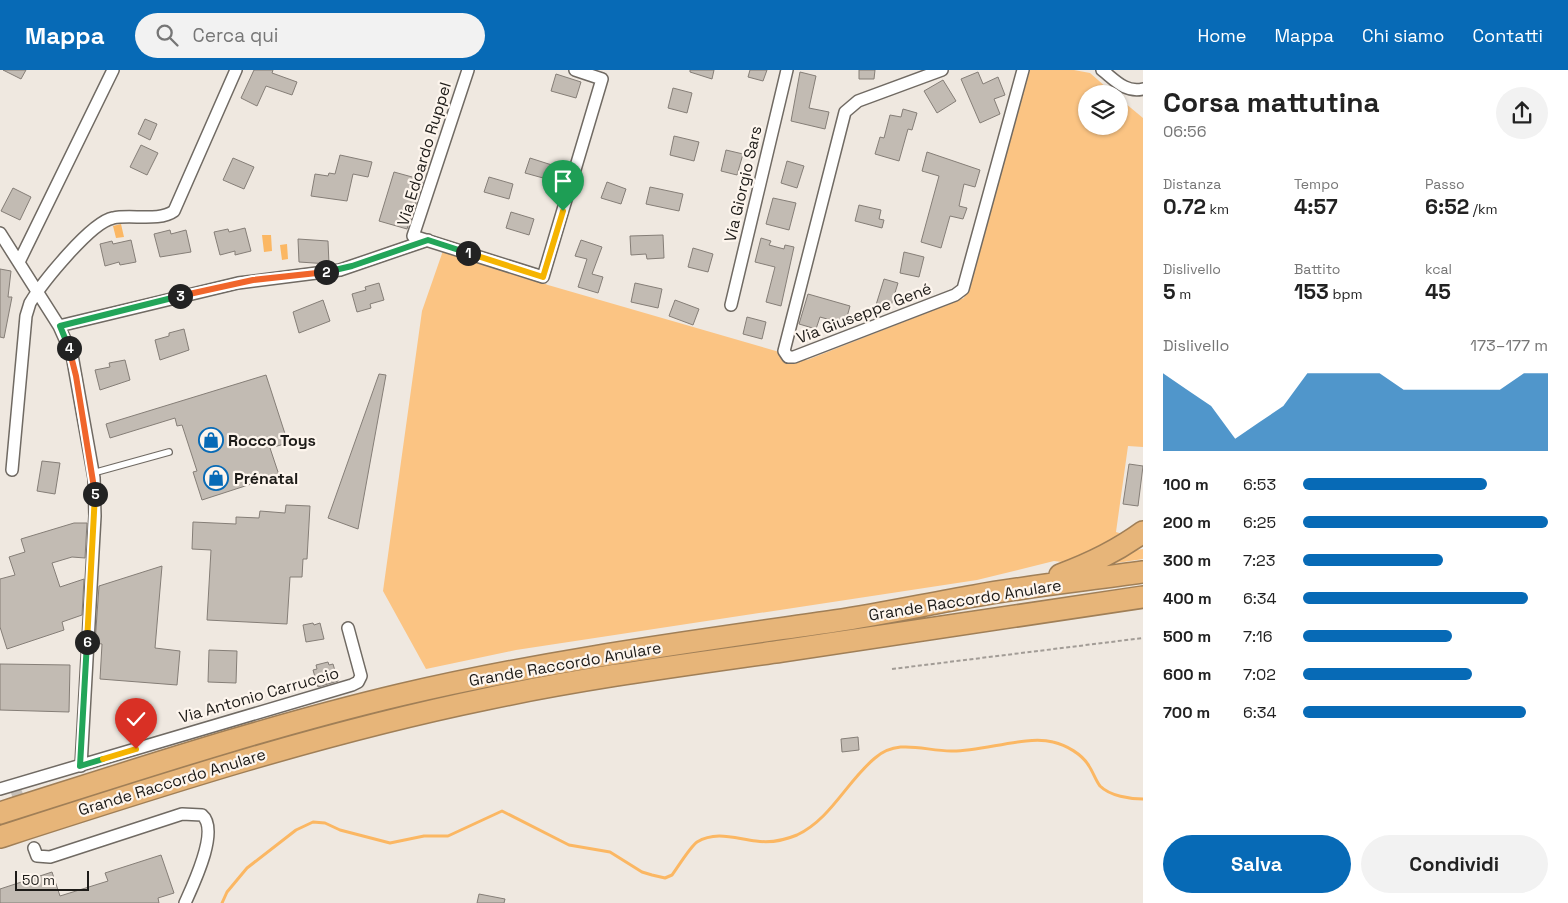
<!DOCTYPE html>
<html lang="it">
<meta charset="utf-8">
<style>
:root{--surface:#fff;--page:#f2f2f2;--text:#222;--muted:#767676;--accent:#076ab6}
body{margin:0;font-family:"Space Grotesk",sans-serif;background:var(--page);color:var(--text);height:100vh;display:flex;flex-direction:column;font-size:19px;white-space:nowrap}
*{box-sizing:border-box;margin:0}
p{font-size:16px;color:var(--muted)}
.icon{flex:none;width:28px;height:28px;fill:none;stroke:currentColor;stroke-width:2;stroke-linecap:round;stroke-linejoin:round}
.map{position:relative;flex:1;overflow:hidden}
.sheet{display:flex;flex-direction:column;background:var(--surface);width:425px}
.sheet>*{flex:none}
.controls{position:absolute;left:1078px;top:15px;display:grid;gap:10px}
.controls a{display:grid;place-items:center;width:50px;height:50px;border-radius:50%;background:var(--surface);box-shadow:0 1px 4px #0004;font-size:25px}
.scale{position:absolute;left:15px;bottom:12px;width:74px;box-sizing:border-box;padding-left:5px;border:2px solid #1d1b18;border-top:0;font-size:14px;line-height:18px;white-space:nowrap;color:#1d1b18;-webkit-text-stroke:4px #fdf5ed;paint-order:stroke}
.pin{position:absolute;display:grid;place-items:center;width:42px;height:42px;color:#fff;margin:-51px -21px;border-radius:50% 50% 50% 0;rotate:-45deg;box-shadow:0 0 5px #0007}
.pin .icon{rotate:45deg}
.km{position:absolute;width:25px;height:25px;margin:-12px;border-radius:50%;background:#222;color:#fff;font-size:14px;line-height:25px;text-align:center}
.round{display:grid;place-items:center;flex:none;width:52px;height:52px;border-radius:26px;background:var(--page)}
.overview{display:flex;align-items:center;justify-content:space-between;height:85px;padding:0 20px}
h1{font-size:28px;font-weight:600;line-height:38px}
.stats{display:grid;grid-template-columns:repeat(3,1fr);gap:8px;height:85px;padding:5px 20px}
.stats div{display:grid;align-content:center}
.stats b{font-size:21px;font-weight:600}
.stats small{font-size:14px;font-weight:400}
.stats p{font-size:14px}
.chart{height:140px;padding:10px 20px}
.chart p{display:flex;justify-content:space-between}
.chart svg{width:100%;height:90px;margin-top:5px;fill:var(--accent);opacity:.7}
.action{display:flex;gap:10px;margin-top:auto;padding:10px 20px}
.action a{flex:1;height:58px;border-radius:30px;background:var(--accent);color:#fff;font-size:20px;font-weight:600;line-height:58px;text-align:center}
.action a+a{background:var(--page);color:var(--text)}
ul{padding:0 20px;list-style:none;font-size:16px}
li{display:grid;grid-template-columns:80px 60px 1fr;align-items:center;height:38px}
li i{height:12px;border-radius:6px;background:var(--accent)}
header{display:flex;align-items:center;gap:30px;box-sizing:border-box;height:70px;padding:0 25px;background:var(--accent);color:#fff}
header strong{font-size:24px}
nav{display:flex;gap:28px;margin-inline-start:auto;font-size:18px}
.search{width:350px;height:45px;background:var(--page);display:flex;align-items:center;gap:12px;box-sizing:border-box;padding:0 18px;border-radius:28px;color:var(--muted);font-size:19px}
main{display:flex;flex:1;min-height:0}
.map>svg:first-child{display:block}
.green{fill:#fbc483}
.water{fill:#fbb763}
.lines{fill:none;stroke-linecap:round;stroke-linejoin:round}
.stream{stroke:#fbb763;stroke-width:3}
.building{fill:#c2bbb3;stroke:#857e77}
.street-tunnel{stroke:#c5bfb8;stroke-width:11;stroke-dasharray:11 5.5;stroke-linecap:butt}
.lane-casing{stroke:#706a63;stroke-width:8}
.street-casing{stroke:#706a63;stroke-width:14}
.highway-casing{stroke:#a07f57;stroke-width:24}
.path{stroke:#a29c96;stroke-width:2;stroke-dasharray:4 2.5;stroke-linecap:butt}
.lane{stroke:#fff;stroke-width:5.5}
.street{stroke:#fff;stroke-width:11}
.highway{stroke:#e7b579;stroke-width:21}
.split-1-casing{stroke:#fff;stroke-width:10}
.split-2-casing{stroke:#fff;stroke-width:10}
.split-3-casing{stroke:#fff;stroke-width:10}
.split-4-casing{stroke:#fff;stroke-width:10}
.split-5-casing{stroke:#fff;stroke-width:10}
.split-6-casing{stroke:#fff;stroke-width:10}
.split-7-casing{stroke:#fff;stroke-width:10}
.split-8-casing{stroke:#fff;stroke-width:10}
.split-1{stroke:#f5b400;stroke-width:6}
.split-2{stroke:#22a559;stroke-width:6}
.split-3{stroke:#f0652b;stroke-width:6}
.split-4{stroke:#22a559;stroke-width:6}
.split-5{stroke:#f0652b;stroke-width:6}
.split-6{stroke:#f5b400;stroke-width:6}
.split-7{stroke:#22a559;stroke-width:6}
.split-8{stroke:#f5b400;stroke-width:6}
.labels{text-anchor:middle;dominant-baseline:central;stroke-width:4.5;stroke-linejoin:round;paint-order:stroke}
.street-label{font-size:16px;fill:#1d1b18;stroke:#fdf5ed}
.poi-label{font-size:16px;font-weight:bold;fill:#1d1b18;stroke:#fdf5ed;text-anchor:start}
</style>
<header>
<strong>Mappa</strong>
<div class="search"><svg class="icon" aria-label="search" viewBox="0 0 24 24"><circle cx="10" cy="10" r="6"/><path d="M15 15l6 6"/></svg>Cerca qui</div>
<nav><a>Home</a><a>Mappa</a><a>Chi siamo</a><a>Contatti</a></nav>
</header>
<main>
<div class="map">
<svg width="1143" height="833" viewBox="0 0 1143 833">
<rect width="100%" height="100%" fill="#efe8e0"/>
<!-- green -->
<path class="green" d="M1030 0H1074L1090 3 1114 24H1086V56H1119V28L1143 48V377L1128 376 1116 462 1126 465 1087 495 1054 491 977 510 516 580 426 599 383 521 422 241 445 175 548 215 807 290 964 228Z
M1143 479V489L1097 496 1124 482Z"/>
<!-- water -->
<path class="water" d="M121 154 124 167 116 168 113 156Z
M262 165H271L272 181 264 182Z
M287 174 288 189 282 190 280 175Z"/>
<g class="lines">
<!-- stream -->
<path class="stream" d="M222 833 227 822 247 798 296 760 313 752 325 753 340 760 390 773 424 766H448L502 741 569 775 610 782 642 802 652 805 665 808 672 805C678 797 690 777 697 772 716 760 737 769 756 771 770 773 785 770 797 765 831 749 847 711 875 688 898 668 924 681 951 681 981 682 1026 665 1053 672 1066 675 1082 684 1089 696 1093 702 1096 711 1100 716 1110 726 1130 729 1143 729"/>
</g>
<!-- building -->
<path class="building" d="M3 0H26L21 9Z
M254 0H273L272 3 297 12 292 25 266 16 257 36 241 28Z
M690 0H714L712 9 690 2Z
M750 0H767L763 11 748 7Z
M859 0H875L874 9H859Z
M800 2 816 6 809 38 829 42 825 59 791 51Z
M978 2 983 14 998 7 1005 25 994 29 1000 44 980 53 961 9Z
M556 4 581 12 576 28 551 21Z
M943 10 956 31 937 43 924 21Z
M673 18 692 23 687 43 668 38Z
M903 39 917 43 912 60 908 59 899 91 875 84 880 67 884 68 890 45 901 47Z
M145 49 157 54 150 70 138 64Z
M674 66 699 72 694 91 670 85Z
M141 75 158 83 147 105 130 97Z
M726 80 743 84 737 105 721 101Z
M927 82 980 100 975 117 964 114 959 136 967 138 963 149 950 146 941 178 921 172 939 106 922 101Z
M340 85 372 92 368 107 353 104 347 131 311 126 315 104 328 106 329 103 335 104Z
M233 88 254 97 244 119 223 110Z
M530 88 558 97 554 111 525 103Z
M787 91 804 96 797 118 781 113Z
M394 102 423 110 407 159 379 151Z
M489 107 513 114 509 129 484 122Z
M607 112 626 119 621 134 601 128Z
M650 117 683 124 679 141 646 134Z
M13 118 31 127 20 150 1 141Z
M773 128 796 133 789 160 766 154Z
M859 135 881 140 879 149 884 150 882 158 855 151Z
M511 142 534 149 529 165 506 158Z
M245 158 251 181 235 185V181L220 185 214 162 228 159 229 162Z
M170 160 171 164 186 160 191 182 160 187 154 164Z
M663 165 664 188 647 189 646 184 631 185 630 166Z
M761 168 771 171 769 175 784 179 785 175 794 177 781 236 766 232 775 197 755 192Z
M298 169 328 171 329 194 299 192Z
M131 170 136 192 120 195 119 192 105 196 100 174 112 171 113 174Z
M581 170 602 177 592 204 603 207 598 223 578 217 587 189 575 186Z
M693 178 713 184 708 202 688 197Z
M904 182 924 187 919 207 900 203Z
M0 199 11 201 8 227H12L4 268 0 267Z
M884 209 898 213 890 239 876 235Z
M379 213 384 230 370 234 371 238 357 242 352 224 366 220 365 217Z
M635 213 662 219 658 238 631 232Z
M808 224 850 236 845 254 820 247 816 259 799 254Z
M323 230 330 251 299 263 293 242Z
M675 230 699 239 693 255 669 246Z
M747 247 766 252 762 269 743 264Z
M184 259 189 280 160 290 155 270 169 266V263Z
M125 290 130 310 100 320 95 300 110 297 109 293Z
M379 304 386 305 358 459 328 448Z
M266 305 288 373 270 378 279 405 202 430 193 402 197 401 182 355 177 356 175 348 110 368 106 354Z
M42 391 60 393 55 424 37 421Z
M1129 394 1143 396 1138 436 1123 434Z
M286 435 310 436 307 489H303L302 507H290L287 554 207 550 211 480 192 479 193 452 236 454V447L259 448 260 441 285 443Z
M74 453H87L85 488 72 487 52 493 60 517 84 509 82 545 62 552 64 560 7 579 0 557V509L15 505 9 487 25 482 21 469Z
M162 496 155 578 180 581 177 615 100 609 102 574 95 573 99 516Z
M313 553 314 555 320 553 324 569 306 572 303 555Z
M209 580 237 581 236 613 208 612Z
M328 592 329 595 333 594 338 611 318 617 313 600 317 599 316 595Z
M0 594 70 595 69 642 0 640Z
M858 667 859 680 842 682 841 669Z
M161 785 174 823 158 828 159 833H0V819L52 802 60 826 108 811 105 803Z
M479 824 505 829 504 833H477Z"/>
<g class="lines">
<!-- street-tunnel -->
<path class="street-tunnel" d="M15 718 23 740"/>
<defs>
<path id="lane" d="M93 403 169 382"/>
<path id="street" d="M468 0 413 166 543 207 602 9 575 0
M942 0 858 31 845 42 784 281 788 287H794L955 225 963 219 1023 0
M1102 0C1115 10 1125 23 1143 19
M0 163 59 256 72 285 94 408 95 446 81 696
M19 192 113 0
M731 235 787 0
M59 256 238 213 340 200 428 170
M12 400 26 246 30 233C42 213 91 152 113 148 131 144 159 152 174 141L236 0
M0 719 352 615 358 612 361 606 348 558
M34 778 37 786 50 787 182 744 202 745C220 760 193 815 185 833"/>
<path id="highway" d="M1060 505C1090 494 1117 481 1143 462
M0 743C133 701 265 657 400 625 544 591 690 572 835 551 882 544 928 534 974 526 1030 516 1087 510 1143 502
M0 767C161 715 321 663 486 629 584 608 684 595 782 581 903 563 1023 545 1143 527"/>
</defs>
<!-- lane casing -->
<use href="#lane" class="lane-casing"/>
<!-- street casing -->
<use href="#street" class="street-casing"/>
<!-- highway casing -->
<use href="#highway" class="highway-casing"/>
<!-- path -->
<path class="path" d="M892 599 1143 568"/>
<!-- lane -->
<use href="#lane" class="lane"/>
<!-- street -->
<use href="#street" class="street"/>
<!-- highway -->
<use href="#highway" class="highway"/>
</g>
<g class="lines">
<defs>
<path id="split-1" d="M468 183 543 207 563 141"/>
<path id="split-2" d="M326 202 352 196 428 170 468 183"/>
<path id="split-3" d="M180 226 253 210 326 202"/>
<path id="split-4" d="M69 278 60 256 180 226"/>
<path id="split-5" d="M69 278 76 306 95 424"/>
<path id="split-6" d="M87 572 95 424"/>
<path id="split-7" d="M87 572 80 696 103 689"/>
<path id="split-8" d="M103 689 136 679"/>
</defs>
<!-- split-1 casing -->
<use href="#split-1" class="split-1-casing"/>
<!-- split-2 casing -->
<use href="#split-2" class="split-2-casing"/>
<!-- split-3 casing -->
<use href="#split-3" class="split-3-casing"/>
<!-- split-4 casing -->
<use href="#split-4" class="split-4-casing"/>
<!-- split-5 casing -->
<use href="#split-5" class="split-5-casing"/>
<!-- split-6 casing -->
<use href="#split-6" class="split-6-casing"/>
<!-- split-7 casing -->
<use href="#split-7" class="split-7-casing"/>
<!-- split-8 casing -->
<use href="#split-8" class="split-8-casing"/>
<!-- split-1 -->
<use href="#split-1" class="split-1"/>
<!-- split-2 -->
<use href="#split-2" class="split-2"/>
<!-- split-3 -->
<use href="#split-3" class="split-3"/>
<!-- split-4 -->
<use href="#split-4" class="split-4"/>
<!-- split-5 -->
<use href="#split-5" class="split-5"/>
<!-- split-6 -->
<use href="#split-6" class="split-6"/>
<!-- split-7 -->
<use href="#split-7" class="split-7"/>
<!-- split-8 -->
<use href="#split-8" class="split-8"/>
</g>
<!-- icons -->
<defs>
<symbol id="shop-ring" viewBox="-11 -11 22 22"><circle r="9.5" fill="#fdf5ed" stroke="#076ab6" stroke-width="1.5"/><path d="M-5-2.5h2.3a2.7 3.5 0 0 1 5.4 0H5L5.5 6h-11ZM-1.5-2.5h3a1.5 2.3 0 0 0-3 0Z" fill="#076ab6"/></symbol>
</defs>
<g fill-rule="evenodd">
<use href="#shop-ring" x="197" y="356" width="28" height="28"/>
<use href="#shop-ring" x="202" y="394" width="28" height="28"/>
</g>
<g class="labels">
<!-- street labels -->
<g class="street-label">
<text transform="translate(424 84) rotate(-73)">Via Edoardo Ruppel</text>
<text transform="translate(743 114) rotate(-77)">Via Giorgio Sars</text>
<text transform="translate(864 243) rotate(-21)">Via Giuseppe Gené</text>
<text transform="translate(965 530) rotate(-9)">Grande Raccordo Anulare</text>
<text transform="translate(565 594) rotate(-10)">Grande Raccordo Anulare</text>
<text transform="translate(259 625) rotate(-16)">Via Antonio Carruccio</text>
<text transform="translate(172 712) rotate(-17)">Grande Raccordo Anulare</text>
</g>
<!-- poi labels -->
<g class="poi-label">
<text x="228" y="370">Rocco Toys</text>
<text x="234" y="408">Prénatal</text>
</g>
</g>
</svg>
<div class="controls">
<a><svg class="icon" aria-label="layers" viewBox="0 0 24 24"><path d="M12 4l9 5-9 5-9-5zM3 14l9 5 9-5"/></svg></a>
</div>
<div class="scale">50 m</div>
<div class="pin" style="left:563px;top:141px;background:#1e9e55"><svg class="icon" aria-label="arrive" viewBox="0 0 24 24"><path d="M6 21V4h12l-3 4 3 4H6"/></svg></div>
<div class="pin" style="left:136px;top:679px;background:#d93025"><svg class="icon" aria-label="check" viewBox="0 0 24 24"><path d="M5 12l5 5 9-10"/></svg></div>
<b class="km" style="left:468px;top:183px">1</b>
<b class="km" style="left:326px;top:202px">2</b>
<b class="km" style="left:180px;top:226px">3</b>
<b class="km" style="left:69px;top:278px">4</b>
<b class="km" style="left:95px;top:424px">5</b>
<b class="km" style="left:87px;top:572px">6</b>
</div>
<section class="sheet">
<div class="overview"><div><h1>Corsa mattutina</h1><p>06:56</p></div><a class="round"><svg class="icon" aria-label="share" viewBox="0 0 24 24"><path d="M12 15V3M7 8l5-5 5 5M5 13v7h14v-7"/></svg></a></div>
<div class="stats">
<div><p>Distanza</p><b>0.72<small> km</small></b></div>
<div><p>Tempo</p><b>4:57</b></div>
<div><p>Passo</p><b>6:52<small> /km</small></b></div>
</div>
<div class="stats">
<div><p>Dislivello</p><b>5<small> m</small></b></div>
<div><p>Battito</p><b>153<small> bpm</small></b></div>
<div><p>kcal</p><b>45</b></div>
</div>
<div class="chart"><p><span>Dislivello</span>173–177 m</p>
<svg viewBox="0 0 160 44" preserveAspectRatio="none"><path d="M0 44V6L10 14L20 22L30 38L40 30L50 22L60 6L70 6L80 6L90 6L100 14L110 14L120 14L130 14L140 14L150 6L160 6V44z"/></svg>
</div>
<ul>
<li><b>100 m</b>6:53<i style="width:75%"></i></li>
<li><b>200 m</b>6:25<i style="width:100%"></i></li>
<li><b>300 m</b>7:23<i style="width:57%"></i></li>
<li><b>400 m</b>6:34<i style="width:92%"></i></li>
<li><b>500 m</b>7:16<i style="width:61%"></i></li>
<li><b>600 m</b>7:02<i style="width:69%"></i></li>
<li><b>700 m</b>6:34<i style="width:91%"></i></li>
</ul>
<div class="action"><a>Salva</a><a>Condividi</a></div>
</section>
</main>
